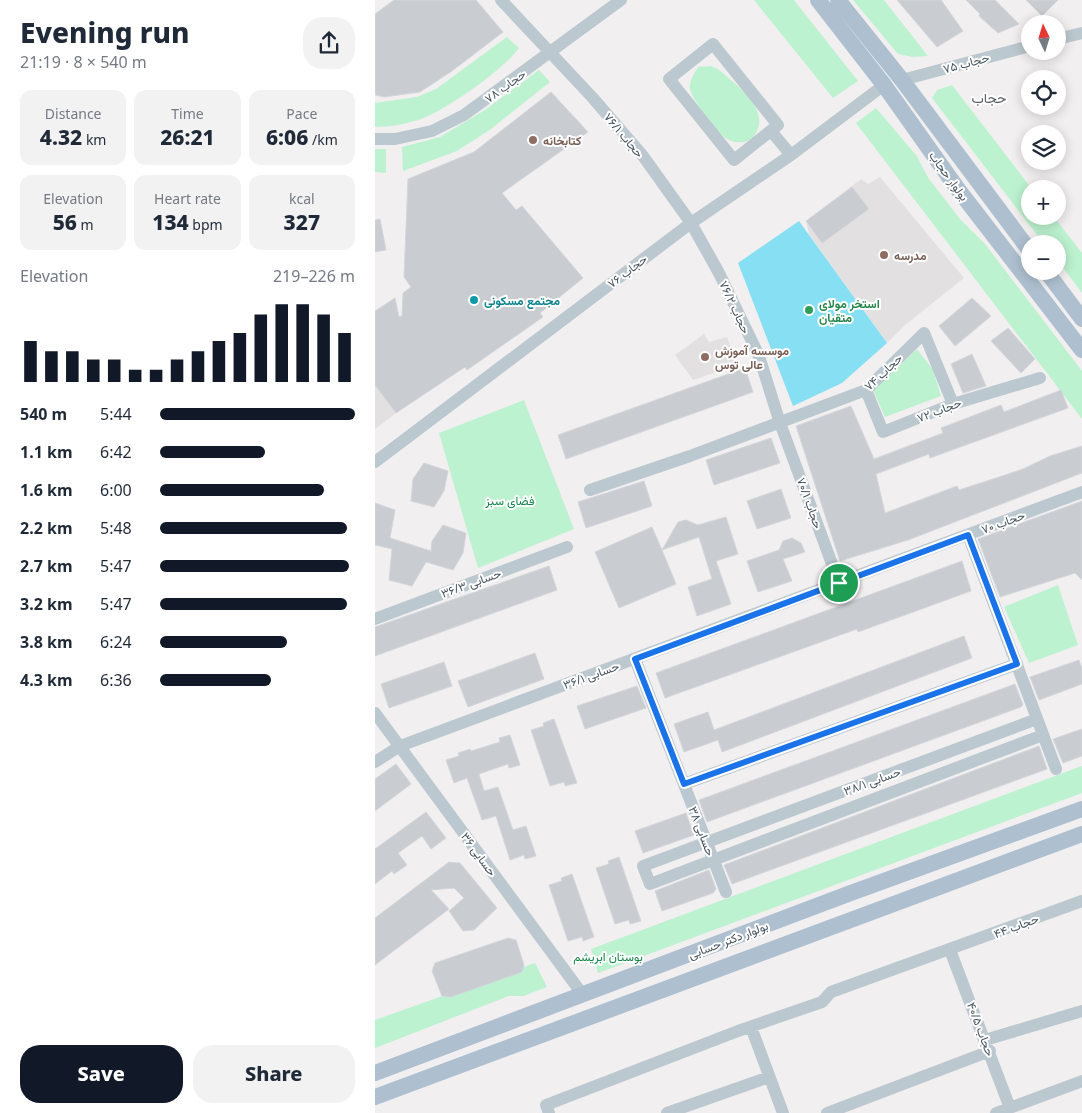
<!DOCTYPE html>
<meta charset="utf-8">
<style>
:root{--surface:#fff;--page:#f2f2f3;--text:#1f2937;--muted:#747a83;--accent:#111827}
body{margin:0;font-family:"Noto Sans",Vazirmatn,sans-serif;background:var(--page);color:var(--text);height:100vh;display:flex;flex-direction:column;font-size:19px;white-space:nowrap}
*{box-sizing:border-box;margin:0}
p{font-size:16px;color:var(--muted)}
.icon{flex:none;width:28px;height:28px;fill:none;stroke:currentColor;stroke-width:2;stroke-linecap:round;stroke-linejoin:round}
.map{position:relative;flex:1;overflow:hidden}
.details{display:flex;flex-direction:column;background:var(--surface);width:375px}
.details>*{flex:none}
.needle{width:32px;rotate:356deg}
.controls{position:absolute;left:646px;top:15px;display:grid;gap:10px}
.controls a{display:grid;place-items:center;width:45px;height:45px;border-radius:50%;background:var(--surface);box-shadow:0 2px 12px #0003;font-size:25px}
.pin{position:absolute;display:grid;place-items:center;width:42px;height:42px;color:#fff;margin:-21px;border:2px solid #fff;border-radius:50%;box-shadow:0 1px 5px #0007}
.round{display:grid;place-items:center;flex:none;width:52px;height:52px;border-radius:20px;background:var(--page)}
.overview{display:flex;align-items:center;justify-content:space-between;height:85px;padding:0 20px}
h1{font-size:28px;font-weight:800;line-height:38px}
.stats{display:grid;grid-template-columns:repeat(3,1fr);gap:8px;height:85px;padding:5px 20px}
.stats div{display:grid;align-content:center;border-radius:12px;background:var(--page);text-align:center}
.stats b{font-size:21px;font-weight:800}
.stats small{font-size:14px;font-weight:400}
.stats p{font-size:14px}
.chart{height:140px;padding:10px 20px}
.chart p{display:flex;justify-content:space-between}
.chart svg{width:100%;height:90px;margin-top:5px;stroke:var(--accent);stroke-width:6}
.cta{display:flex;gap:10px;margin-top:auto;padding:10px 20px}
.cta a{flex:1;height:58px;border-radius:20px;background:var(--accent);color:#fff;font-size:20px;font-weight:800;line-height:58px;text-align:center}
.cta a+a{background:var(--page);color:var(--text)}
ul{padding:0 20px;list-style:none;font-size:16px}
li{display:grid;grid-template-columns:80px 60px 1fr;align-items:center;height:38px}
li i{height:12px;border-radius:6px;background:var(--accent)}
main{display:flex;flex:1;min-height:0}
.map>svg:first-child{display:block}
.education{fill:#e3e0e2}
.green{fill:#bcf2cf}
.water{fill:#86dff2}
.building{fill:#c9cdd2;stroke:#d3d6db}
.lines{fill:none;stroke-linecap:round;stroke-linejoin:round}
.minor{stroke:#bcc8cf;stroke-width:12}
.major{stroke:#aec0d0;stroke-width:16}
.route-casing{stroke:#fff;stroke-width:10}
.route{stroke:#1a73e8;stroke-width:6}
.education-dot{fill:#8d6e63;stroke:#fff;stroke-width:2}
.culture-dot{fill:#0f9aa8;stroke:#fff;stroke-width:2}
.leisure-dot{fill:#2e9e5b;stroke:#fff;stroke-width:2}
.labels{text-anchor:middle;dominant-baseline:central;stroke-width:4;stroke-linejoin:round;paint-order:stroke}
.street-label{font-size:12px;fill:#46545e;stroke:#fff}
.education-label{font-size:12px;font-weight:bold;fill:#785e54;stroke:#fff;text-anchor:start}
.culture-label{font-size:12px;font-weight:bold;fill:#0d838f;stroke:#fff;text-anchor:start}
.leisure-label{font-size:12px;font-weight:bold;fill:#27864d;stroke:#fff;text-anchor:start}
.park-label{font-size:12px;fill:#118647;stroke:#fff}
.neighbourhood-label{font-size:14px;fill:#5c6065;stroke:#fff}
</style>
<main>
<section class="details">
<div class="overview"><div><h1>Evening run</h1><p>21:19 · 8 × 540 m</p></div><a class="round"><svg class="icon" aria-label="share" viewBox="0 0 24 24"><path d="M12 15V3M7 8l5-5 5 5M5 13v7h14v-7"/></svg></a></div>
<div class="stats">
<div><p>Distance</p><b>4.32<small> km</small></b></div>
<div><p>Time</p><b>26:21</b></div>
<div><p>Pace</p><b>6:06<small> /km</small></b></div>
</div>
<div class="stats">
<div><p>Elevation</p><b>56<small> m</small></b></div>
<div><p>Heart rate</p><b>134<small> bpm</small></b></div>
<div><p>kcal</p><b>327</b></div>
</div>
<div class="chart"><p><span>Elevation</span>219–226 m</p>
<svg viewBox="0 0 160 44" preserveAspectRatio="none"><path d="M5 44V24M15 44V29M25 44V29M35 44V33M45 44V33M55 44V38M65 44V38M75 44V33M85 44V29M95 44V24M105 44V20M115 44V11M125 44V6M135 44V6M145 44V11M155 44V20"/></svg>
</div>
<ul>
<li><b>540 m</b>5:44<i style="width:100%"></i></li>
<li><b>1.1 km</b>6:42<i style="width:54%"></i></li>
<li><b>1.6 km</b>6:00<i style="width:84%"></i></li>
<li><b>2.2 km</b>5:48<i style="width:96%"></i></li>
<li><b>2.7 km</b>5:47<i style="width:97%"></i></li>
<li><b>3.2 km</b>5:47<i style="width:96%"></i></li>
<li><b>3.8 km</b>6:24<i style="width:65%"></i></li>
<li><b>4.3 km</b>6:36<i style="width:57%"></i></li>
</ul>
<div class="cta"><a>Save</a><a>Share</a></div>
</section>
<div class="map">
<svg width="707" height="1113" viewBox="0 0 707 1113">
<rect width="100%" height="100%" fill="#f2eff0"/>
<!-- education -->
<path class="education" d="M505 177 589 278 529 326 512 343 434 234 431 221 486 179 493 184Z
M329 334 334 342 352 337 362 365 318 380 300 355Z
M0 385 21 413 0 429Z"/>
<!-- green -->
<path class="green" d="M379 0H419L483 81 458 98Z
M478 0H509L553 56 538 57 523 54Z
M132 37 144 48C128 70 71 110 46 119 31 124 15 127 0 127V103L42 97 61 89Z
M336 66 343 69C361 85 398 110 379 136 373 143 363 144 354 140 344 137 317 99 315 89 314 81 319 74 323 67Z
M164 70 175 82 116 129 82 151 28 171 27 147 65 137 110 110Z
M577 85 657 189H655V216H678L707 253V293L683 261 682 244H669L557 98 562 90Z
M501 108 541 155 554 179 585 219 610 244 707 371V419L481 123Z
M0 149H11V173L0 172Z
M542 349 558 370 566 396 510 417 498 390Z
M149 400 199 529 103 568 64 433Z
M683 585 703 645 654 663 629 607Z
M707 766V793L223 973 216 949Z
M160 963 172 987 148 996H134L0 1048V1020Z"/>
<!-- water -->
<path class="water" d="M424 221 512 343 467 383 418 406 363 263Z"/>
<!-- building -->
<path class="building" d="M19 0H101L128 32 77 71 45 92 9 97 0 95V14Z
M522 0H566L588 31 562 47Z
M591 0H620L644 24 623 33 604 16 605 14Z
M651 0H683L667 16Z
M176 92 213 132 127 193 141 210 147 206 208 278 165 313 168 317 92 370 90 367 21 413 0 385V311L20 298 24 317 27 316 28 293 36 287 29 277 33 179 99 152Z
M477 187 494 209 447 243 431 221Z
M5 219 11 250 0 252V220Z
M597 298 616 316 580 346 564 326Z
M633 328 660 359 646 373 616 341Z
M597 354 611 386 588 393 576 364Z
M370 368 378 392 191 459 183 435Z
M686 390 693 408 555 458 554 454 501 474 510 513 582 486 584 490 618 479 648 469 675 456 707 446V473L533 540 465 561 421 426 476 406 499 459 568 433 566 428 626 405 629 412Z
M396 438 405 463 339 485 331 460Z
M49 463 73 471 69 491 59 507 36 501 38 479Z
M269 481 277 506 211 528 203 502Z
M406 489 416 518 382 529 372 501Z
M707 501V580L700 573 625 597 603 539Z
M0 503 20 510 15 538 56 551 57 541 68 525 91 533 88 553 78 570 51 562 37 586 14 580 17 549 0 545Z
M351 517 363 554 341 561 356 604 322 616 313 587 337 579 324 537 287 550 301 584 244 608 220 552 277 527 287 550 303 522 311 520 323 525Z
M417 538 426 543 430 552 408 559 417 581 383 592 372 561 404 550 408 541Z
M587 561 596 591 483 632 482 629 290 698 281 673Z
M174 566 182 590 0 656V627Z
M589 636 597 658 347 752 343 740 309 752 299 724 333 712 339 730Z
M160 653 169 679 93 707 83 681Z
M704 660 707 669V684L664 700 655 677Z
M69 662 77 686 14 708 6 684Z
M640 684 648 705 646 707 332 822 324 800Z
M262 686 271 708 210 729 202 706Z
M179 719 202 783 190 786 189 782 175 786 156 730 169 726 168 723Z
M707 729V756L688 763 678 739Z
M135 735 145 765 134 768 133 764 104 774 109 791 123 787 138 830 151 826 161 856 150 859 149 855 135 860 121 816 107 820 92 778 79 783 71 760 84 756 83 753 95 749 96 751 125 742 124 738Z
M664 746 672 769 357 884 349 865Z
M21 764 36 784 0 811V779Z
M51 812 71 838 56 849 47 836 23 853 32 865 19 874 17 871 0 884V849Z
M311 813 319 835 268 853 260 831Z
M244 857 266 921 255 924 254 920 240 924 221 868 234 864 233 861Z
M74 862 85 863 122 908 99 930 88 931 74 911 89 898 79 888 56 890 74 909 0 965V918Z
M334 870 341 889 338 893 287 911 280 891Z
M197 874 219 937 208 941 207 937 193 941 174 885 187 881 186 878Z
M133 938 141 940 149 965 147 972 76 997 67 996 57 971 60 963Z"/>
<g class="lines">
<!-- minor -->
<path class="minor" d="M126 0 217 97 268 156 316 223 344 273 384 356 405 423 464 583
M682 39 707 33
M338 44 403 125 359 160 294 79Z
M527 80 655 46
M396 131 416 155
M0 139H20L57 131 89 115 246 0
M491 390 508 432 578 404 665 378
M0 462 316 223 416 155 509 85
M215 490 315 456 491 390 549 333 578 404
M593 535 681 769
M0 619 192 547
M260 659 351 892
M0 713 208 995
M662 719 268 866 275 884 668 735
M0 762 25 746 707 492
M309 784 642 664
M575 950 635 1108
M376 1027 408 1113
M610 1040 707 1011
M174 1113 171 1105 363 1031 447 1002 456 992 707 901
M292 1113 394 1077
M452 1113 615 1051
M621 1113 707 1081"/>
<!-- major -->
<path class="major" d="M443 0 509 85 582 188 707 350
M463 0 527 80 655 251
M671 271 707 319
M0 1073 473 894 707 809
M0 1097 707 834"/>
</g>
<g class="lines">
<defs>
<path id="route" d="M593 535 642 664 309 784 260 659Z"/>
</defs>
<!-- route casing -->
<use href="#route" class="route-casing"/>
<!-- route -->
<use href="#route" class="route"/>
</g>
<!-- markers -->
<g class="education-dot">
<circle cx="158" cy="140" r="5"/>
<circle cx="509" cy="255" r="5"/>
<circle cx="330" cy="357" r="5"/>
</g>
<circle class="culture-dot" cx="99" cy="300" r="5"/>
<circle class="leisure-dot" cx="434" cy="310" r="5"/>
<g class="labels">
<!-- street labels -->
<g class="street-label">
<text transform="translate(591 63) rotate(-15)">حجاب ۷۵</text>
<text transform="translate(130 86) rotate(-36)">حجاب ۷۸</text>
<text transform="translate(249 135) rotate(50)">حجاب ۷۶/۱</text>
<text transform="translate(574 176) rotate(54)">بولوار حجاب</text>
<text transform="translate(252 271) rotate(-37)">حجاب ۷۶</text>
<text transform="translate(360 307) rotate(65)">حجاب ۷۶/۲</text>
<text transform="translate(508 372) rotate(-43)">حجاب ۷۴</text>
<text transform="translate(564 410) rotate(-21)">حجاب ۷۲</text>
<text transform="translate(435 503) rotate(70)">حجاب ۷۰/۱</text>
<text transform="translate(628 522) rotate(-20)">حجاب ۷۰</text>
<text transform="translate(96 583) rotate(-20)">حسابی ۳۶/۳</text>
<text transform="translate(216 675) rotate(-20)">حسابی ۳۶/۱</text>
<text transform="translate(497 781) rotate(-20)">حسابی ۳۸/۱</text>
<text transform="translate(327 831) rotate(69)">حسابی ۳۸</text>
<text transform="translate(104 854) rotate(54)">حسابی ۳۶</text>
<text transform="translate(641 926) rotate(-21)">حجاب ۴۴</text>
<text transform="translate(353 940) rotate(-21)">بولوار دکتر حسابی</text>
<text transform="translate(606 1029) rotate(69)">حجاب ۴۰/۵</text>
</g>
<!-- education labels -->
<g class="education-label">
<text x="168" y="140">کتابخانه</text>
<text x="519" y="255">مدرسه</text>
<text x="340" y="350">موسسه آموزش<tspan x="340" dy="14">عالی توس</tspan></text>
</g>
<!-- culture labels -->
<g class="culture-label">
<text x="109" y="300">مجتمع مسکونی</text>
</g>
<!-- leisure labels -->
<g class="leisure-label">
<text x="444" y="303">استخر مولای<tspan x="444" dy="14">متقیان</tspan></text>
</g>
<!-- park labels -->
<g class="park-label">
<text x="135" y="500">فضای سبز</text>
<text x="233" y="956">بوستان ابریشم</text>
</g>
<!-- neighbourhood labels -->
<g class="neighbourhood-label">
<text x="614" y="97">حجاب</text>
</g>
</g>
</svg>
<div class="controls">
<a><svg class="needle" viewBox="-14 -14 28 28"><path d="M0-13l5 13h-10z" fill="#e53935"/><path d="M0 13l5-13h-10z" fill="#747a83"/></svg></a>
<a><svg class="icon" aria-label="locate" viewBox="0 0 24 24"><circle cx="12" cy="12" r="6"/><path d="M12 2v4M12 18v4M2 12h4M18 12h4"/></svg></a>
<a><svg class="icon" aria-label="layers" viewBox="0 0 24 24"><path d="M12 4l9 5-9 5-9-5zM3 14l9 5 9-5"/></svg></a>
<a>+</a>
<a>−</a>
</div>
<div class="pin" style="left:464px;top:583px;background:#1e9e55"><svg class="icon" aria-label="arrive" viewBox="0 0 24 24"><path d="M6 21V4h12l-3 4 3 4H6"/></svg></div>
</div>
</main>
